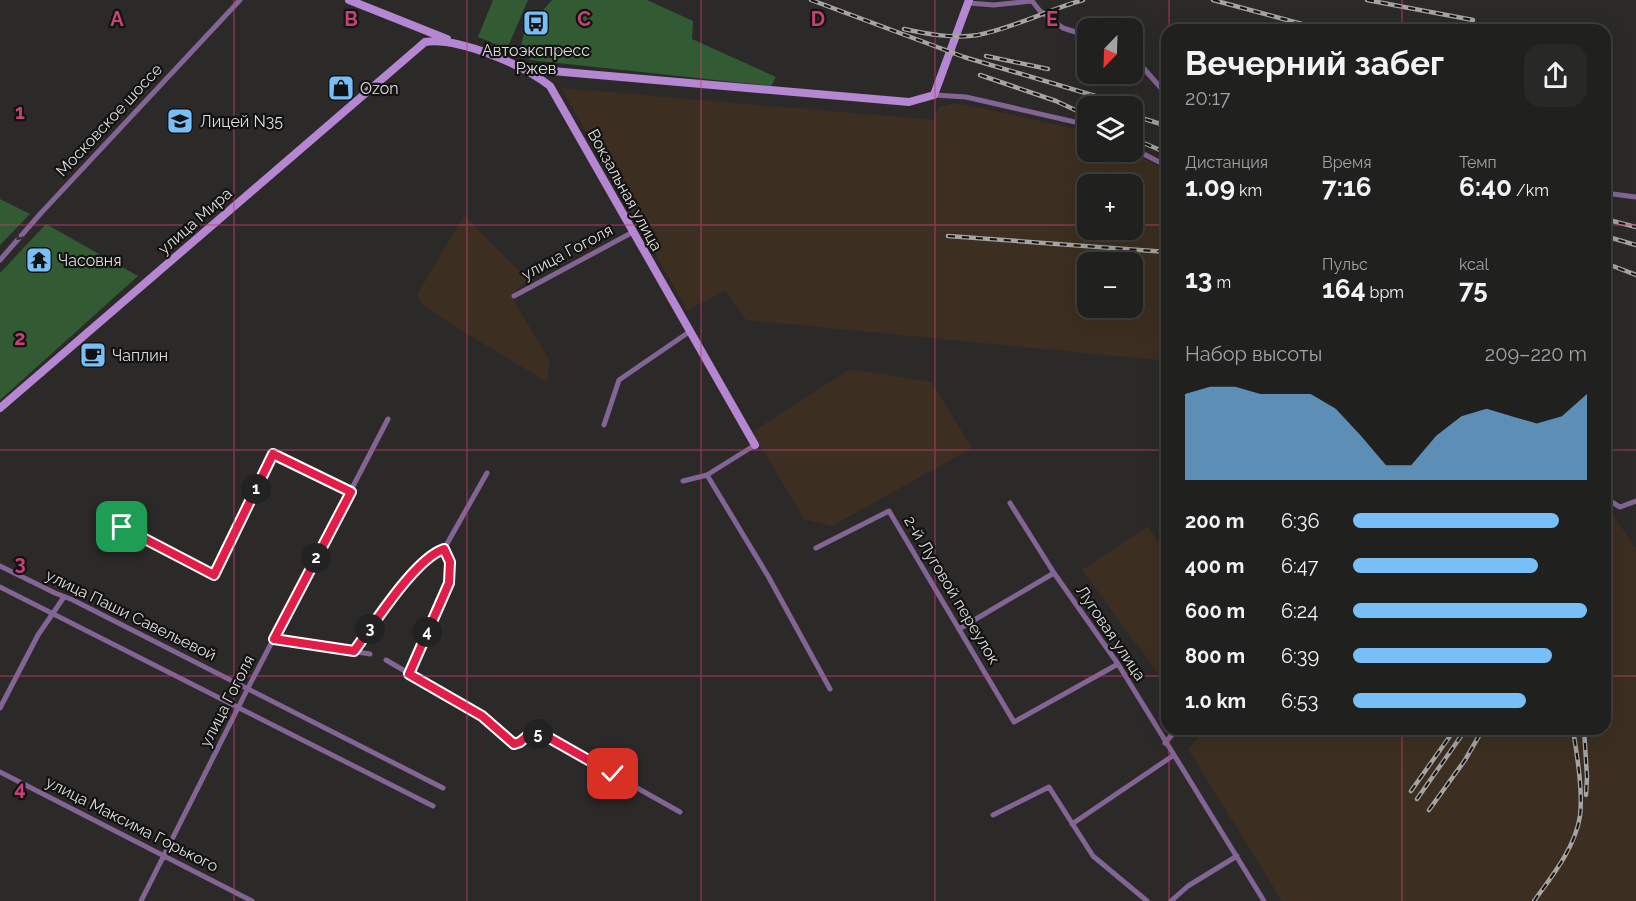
<!DOCTYPE html>
<html lang="ru">
<meta charset="utf-8">
<style>
:root{--surface:#20201e;--page:#282827;--text:#f1f3f6;--muted:#a2a3a4;--line:#3d3e3c;--accent:#78bff7}
body{margin:0;font-family:Raleway,sans-serif;background:var(--page);color:var(--text);height:100vh;display:flex;flex-direction:column;font-size:22px;white-space:nowrap}
*{box-sizing:border-box;margin:0}
p{font-size:20px;color:var(--muted)}
.icon{flex:none;width:33px;height:33px;fill:none;stroke:currentColor;stroke-width:2;stroke-linecap:round;stroke-linejoin:round}
.map{position:relative;flex:1;overflow:hidden}
.panel{position:absolute;left:1161px;top:24px;width:450px;height:711px;display:flex;flex-direction:column;background:var(--surface);border-radius:18px;box-shadow:0 6px 24px #0002,0 0 0 2px var(--line)}
.panel>*{flex:none}
.needle{width:39px;rotate:203deg}
.controls{position:absolute;left:1077px;top:18px;display:grid;gap:12px}
.controls a{display:grid;place-items:center;width:66px;height:66px;border-radius:12px;background:var(--surface);box-shadow:0 6px 24px #0002,0 0 0 2px var(--line);font-size:30px}
.pin{position:absolute;display:grid;place-items:center;width:51px;height:51px;color:#fff;margin:-26px;border-radius:12px;box-shadow:0 3px 9px #0006}
.km{position:absolute;width:30px;height:30px;margin:-15px;border-radius:50%;background:#222;color:#fff;font-size:16px;line-height:30px;text-align:center}
.round{display:grid;place-items:center;flex:none;width:63px;height:63px;border-radius:18px;background:var(--page)}
.head{display:flex;align-items:center;justify-content:space-between;height:102px;padding:0 24px}
h1{font-size:33px;font-weight:700;line-height:45px}
.stats{display:grid;grid-template-columns:repeat(3,1fr);gap:9px;height:102px;padding:6px 24px}
.stats div{display:grid;align-content:center}
.stats b{font-size:26px;font-weight:700}
.stats small{font-size:16px;font-weight:400}
.stats p{font-size:16px}
.chart{height:168px;padding:12px 24px}
.chart p{display:flex;justify-content:space-between}
.chart svg{width:100%;height:108px;margin-top:6px;fill:var(--accent);opacity:.7}
ul{padding:0 24px;list-style:none;font-size:20px}
li{display:grid;grid-template-columns:96px 72px 1fr;align-items:center;height:45px}
li i{height:15px;border-radius:8px;background:var(--accent)}
.map>svg:first-child{display:block}
.industrial{fill:#3c2f21;fill-rule:evenodd}
.green{fill:#325b33}
.lines{fill:none;stroke-linecap:round;stroke-linejoin:round}
.street{stroke:#836595;stroke-width:5}
.secondary{stroke:#b586d2;stroke-width:8}
.rail-casing{stroke:#a5a4a2;stroke-width:4.5}
.rail{stroke:#131212;stroke-width:2;stroke-dasharray:7;stroke-linecap:butt}
.oneway{stroke:#352b39}
.route-casing{stroke:#fff;stroke-width:12}
.route{stroke:#e11d48;stroke-width:8}
.grid{fill:none;stroke:#c84075;stroke-width:1.5;stroke-opacity:0.55}
.labels{text-anchor:middle;dominant-baseline:central;stroke-width:4.5;stroke-linejoin:round;paint-order:stroke}
.poi-label{font-size:16px;fill:#dfdedc;stroke:#131212;text-anchor:start}
.street-label{font-size:16px;fill:#dfdedc;stroke:#131212}
.grid-label{font-size:20px;text-anchor:middle;font-weight:bold;fill:#c84075;stroke:#131212;stroke-width:4.5;stroke-linejoin:round;paint-order:stroke}
</style>
<div class="map">
<svg width="1636" height="901" viewBox="0 0 1636 901">
<rect width="100%" height="100%" fill="#2b2a28"/>
<!-- industrial -->
<path class="industrial" d="M561 88 934 120 939 107 955 103 1087 131 1088 152H1129L1167 170V361L746 320 726 291 687 310ZM1132 184V230H1088V184ZM1088 262H1132V308H1088Z
M464 215 528 280 511 296 550 361 547 382 451 324 423 304 417 295Z
M850 369 932 382 972 448 832 526 804 519 752 432Z
M1605 503 1636 549V901H1282L1188 749 1205 729H1605Z
M1148 526 1167 555V686L1082 570Z"/>
<!-- green -->
<path class="green" d="M493 0H528L507 49 478 37Z
M552 0H647L693 21 692 39 776 77 771 86 530 60 521 47 524 32Z
M0 199 30 214 0 245Z
M46 224 138 276 0 400V273Z"/>
<g class="lines">
<!-- street -->
<path class="street" d="M968 3 994 5 1032 1 1040 11 1063 28 1088 36
M1132 55 1160 87 1167 90
M934 95 966 97 1088 125
M1132 148 1167 166
M1605 193 1636 197
M0 260 41 213 240 0
M514 296 633 232
M604 425 619 380 689 332
M707 475 768 576 830 689
M683 481 707 475 755 445
M1605 498 1620 507 1636 501
M1010 503 1054 573 1118 664 1264 901
M122 527 214 575 273 454 351 492
M816 548 889 511 1014 722 1118 664
M0 566 55 593 73 600 443 788
M0 587 433 806
M959 629 1054 573
M274 639 370 654
M354 651C373 625 415 558 444 549L487 473
M386 660 482 716 514 744 520 742 532 732 546 737 680 812
M409 674 449 583 450 562 444 549
M0 708 38 635 64 597
M1165 743 1177 729
M0 772 252 901
M993 815 1049 787 1093 856 1147 901
M1072 824 1174 755
M141 901 248 688 388 419
M1171 901 1188 886 1237 856"/>
<!-- secondary -->
<path class="secondary" d="M349 0 447 39
M529 69 909 102 934 95 969 0
M0 408 425 42C458 37 524 65 550 86L755 445"/>
<defs>
<path id="rail" d="M811 0 964 57 1129 106
M1213 0 1324 30
M1367 0 1473 20
M904 29C927 34 954 39 978 35 1014 28 1047 10 1083 0
M986 56 1048 69
M980 75 1056 101 1088 116
M1132 115 1167 126
M1132 138 1167 153
M1605 219 1636 227
M948 236 1167 252
M1605 236 1636 245
M1605 263 1636 275
M1584 729 1587 777 1586 795
M1438 730V729
M1411 791 1455 729
M1417 799 1466 729
M1429 810 1465 760 1483 729
M1534 901C1552 876 1575 848 1580 816 1583 789 1577 756 1573 729"/>
</defs>
<!-- rail casing -->
<use href="#rail" class="rail-casing"/>
<!-- rail -->
<use href="#rail" class="rail"/>
</g>
<!-- one-way arrows -->
<defs><path id="oneway-chevron" d="M-2-3.5L2.5 0L-2 3.5" fill="none" stroke-width="1.6" stroke-linecap="round" stroke-linejoin="round" transform="scale(1.5)"/></defs>
<use class="oneway" href="#oneway-chevron" transform="translate(20 236) rotate(131)"/>
<g class="lines">
<defs>
<path id="route" d="M122 527 214 575 273 454 351 492 274 639 354 651C373 626 415 558 444 549L450 562 449 583 409 674 482 716 514 744 520 742 532 732 546 736 613 774"/>
</defs>
<!-- route casing -->
<use href="#route" class="route-casing"/>
<!-- route -->
<use href="#route" class="route"/>
</g>
<!-- grid -->
<path class="grid" d="M234 0V901M467 0V901M701 0V901M935 0V901M1169 0V30M1402 0V30M0 225H1088M1132 225H1167M1605 225H1636M0 450H1167M1605 450H1636M0 676H1167M1605 676H1636M1169 729V901M1402 729V901"/>
<!-- icons -->
<defs>
<symbol id="bus-square" viewBox="-11 -11 22 22"><rect x="-9" y="-9" width="18" height="18" rx="4" fill="#78bff7" stroke="#131212"/><path d="M-5-6H5V4H4V6H2V4H-2V6H-4V4H-5ZM-3.5-4V0h7V-4ZM-3.5 1.2v1.5H-2V1.2ZM2 1.2v1.5H3.5V1.2Z" fill="#111"/></symbol>
<symbol id="shop-square" viewBox="-11 -11 22 22"><rect x="-9" y="-9" width="18" height="18" rx="4" fill="#78bff7" stroke="#131212"/><path d="M-5-2.5h2.3a2.7 3.5 0 0 1 5.4 0H5L5.5 6h-11ZM-1.5-2.5h3a1.5 2.3 0 0 0-3 0Z" fill="#111"/></symbol>
<symbol id="school-square" viewBox="-11 -11 22 22"><rect x="-9" y="-9" width="18" height="18" rx="4" fill="#78bff7" stroke="#131212"/><path d="M0-5L7-2L0 1L-7-2ZM-4 1L0 2.5L4 1V4Q0 6-4 4Z" fill="#111"/></symbol>
<symbol id="temple-square" viewBox="-11 -11 22 22"><rect x="-9" y="-9" width="18" height="18" rx="4" fill="#78bff7" stroke="#131212"/><path d="M0-6L5-2H3V0L6.5 2.5H4V6H1.5V3h-3V6H-4V2.5H-6.5L-3 0V-2H-5Z" fill="#111"/></symbol>
<symbol id="cafe-square" viewBox="-11 -11 22 22"><rect x="-9" y="-9" width="18" height="18" rx="4" fill="#78bff7" stroke="#131212"/><path d="M-5.5-4.5H6V0H3Q3 3.5 0 3.5H-2.5Q-5.5 3.5-5.5 0ZM3-3.2v2h1.7v-2ZM-6 4.5H4V6H-6Z" fill="#111"/></symbol>
</defs>
<g fill-rule="evenodd">
<use href="#bus-square" x="521" y="8" width="30" height="30"/>
<use href="#shop-square" x="326" y="73" width="30" height="30"/>
<use href="#school-square" x="165" y="106" width="30" height="30"/>
<use href="#temple-square" x="24" y="245" width="30" height="30"/>
<use href="#cafe-square" x="78" y="340" width="30" height="30"/>
</g>
<g class="labels">
<!-- poi labels -->
<g class="poi-label">
<text x="536" y="50" text-anchor="middle">Автоэкспресс<tspan x="536" dy="18">Ржев</tspan></text>
<text x="360" y="88">Ozon</text>
<text x="200" y="121">Лицей N35</text>
<text x="58" y="260">Часовня</text>
<text x="112" y="355">Чаплин</text>
</g>
<!-- street labels -->
<g class="street-label">
<text transform="translate(109 120) rotate(-47)">Московское шоссе</text>
<text transform="translate(625 190) rotate(61)">Вокзальная улица</text>
<text transform="translate(195 221) rotate(-41)">улица Мира</text>
<text transform="translate(567 252) rotate(-28)">улица Гоголя</text>
<text transform="translate(952 590) rotate(59)">2-й Луговой переулок</text>
<text transform="translate(131 615) rotate(26)">улица Паши Савельевой</text>
<text transform="translate(1111 633) rotate(56)">Луговая улица</text>
<text transform="translate(227 701) rotate(-63)">улица Гоголя</text>
<text transform="translate(132 824) rotate(27)">улица Максима Горького</text>
</g>
</g>
<g class="grid-label">
<text x="117" y="26">A</text>
<text x="351" y="26">B</text>
<text x="584" y="26">C</text>
<text x="818" y="26">D</text>
<text x="1052" y="26">E</text>
<text x="20" y="119">1</text>
<text x="20" y="345">2</text>
<text x="20" y="570">3</text>
<text x="20" y="795">4</text>
</g>
</svg>
<div class="controls">
<a><svg class="needle" viewBox="-14 -14 28 28"><path d="M0-13l5 13h-10z" fill="#e53935"/><path d="M0 13l5-13h-10z" fill="#a2a3a4"/></svg></a>
<a><svg class="icon" aria-label="layers" viewBox="0 0 24 24"><path d="M12 4l9 5-9 5-9-5zM3 14l9 5 9-5"/></svg></a>
<a>+</a>
<a>−</a>
</div>
<div class="pin" style="left:122px;top:527px;background:#1e9e55"><svg class="icon" aria-label="arrive" viewBox="0 0 24 24"><path d="M6 21V4h12l-3 4 3 4H6"/></svg></div>
<div class="pin" style="left:613px;top:774px;background:#d93025"><svg class="icon" aria-label="check" viewBox="0 0 24 24"><path d="M5 12l5 5 9-10"/></svg></div>
<b class="km" style="left:256px;top:489px">1</b>
<b class="km" style="left:316px;top:558px">2</b>
<b class="km" style="left:370px;top:629px">3</b>
<b class="km" style="left:427px;top:632px">4</b>
<b class="km" style="left:538px;top:734px">5</b>
<section class="panel">
<div class="head"><div><h1>Вечерний забег</h1><p>20:17</p></div><a class="round"><svg class="icon" aria-label="share" viewBox="0 0 24 24"><path d="M12 15V3M7 8l5-5 5 5M5 13v7h14v-7"/></svg></a></div>
<div class="stats">
<div><p>Дистанция</p><b>1.09<small> km</small></b></div>
<div><p>Время</p><b>7:16</b></div>
<div><p>Темп</p><b>6:40<small> /km</small></b></div>
</div>
<div class="stats">
<div><b>13<small> m</small></b></div>
<div><p>Пульс</p><b>164<small> bpm</small></b></div>
<div><p>kcal</p><b>75</b></div>
</div>
<div class="chart"><p><span>Набор высоты</span>209–220 m</p>
<svg viewBox="0 0 160 44" preserveAspectRatio="none"><path d="M0 44V9L10 6L20 6L30 9L40 9L50 9L60 15L70 26L80 38L90 38L100 26L110 18L120 15L130 18L140 21L150 18L160 9V44z"/></svg>
</div>
<ul>
<li><b>200 m</b>6:36<i style="width:88%"></i></li>
<li><b>400 m</b>6:47<i style="width:79%"></i></li>
<li><b>600 m</b>6:24<i style="width:100%"></i></li>
<li><b>800 m</b>6:39<i style="width:85%"></i></li>
<li><b>1.0 km</b>6:53<i style="width:74%"></i></li>
</ul>
</section>
</div>
